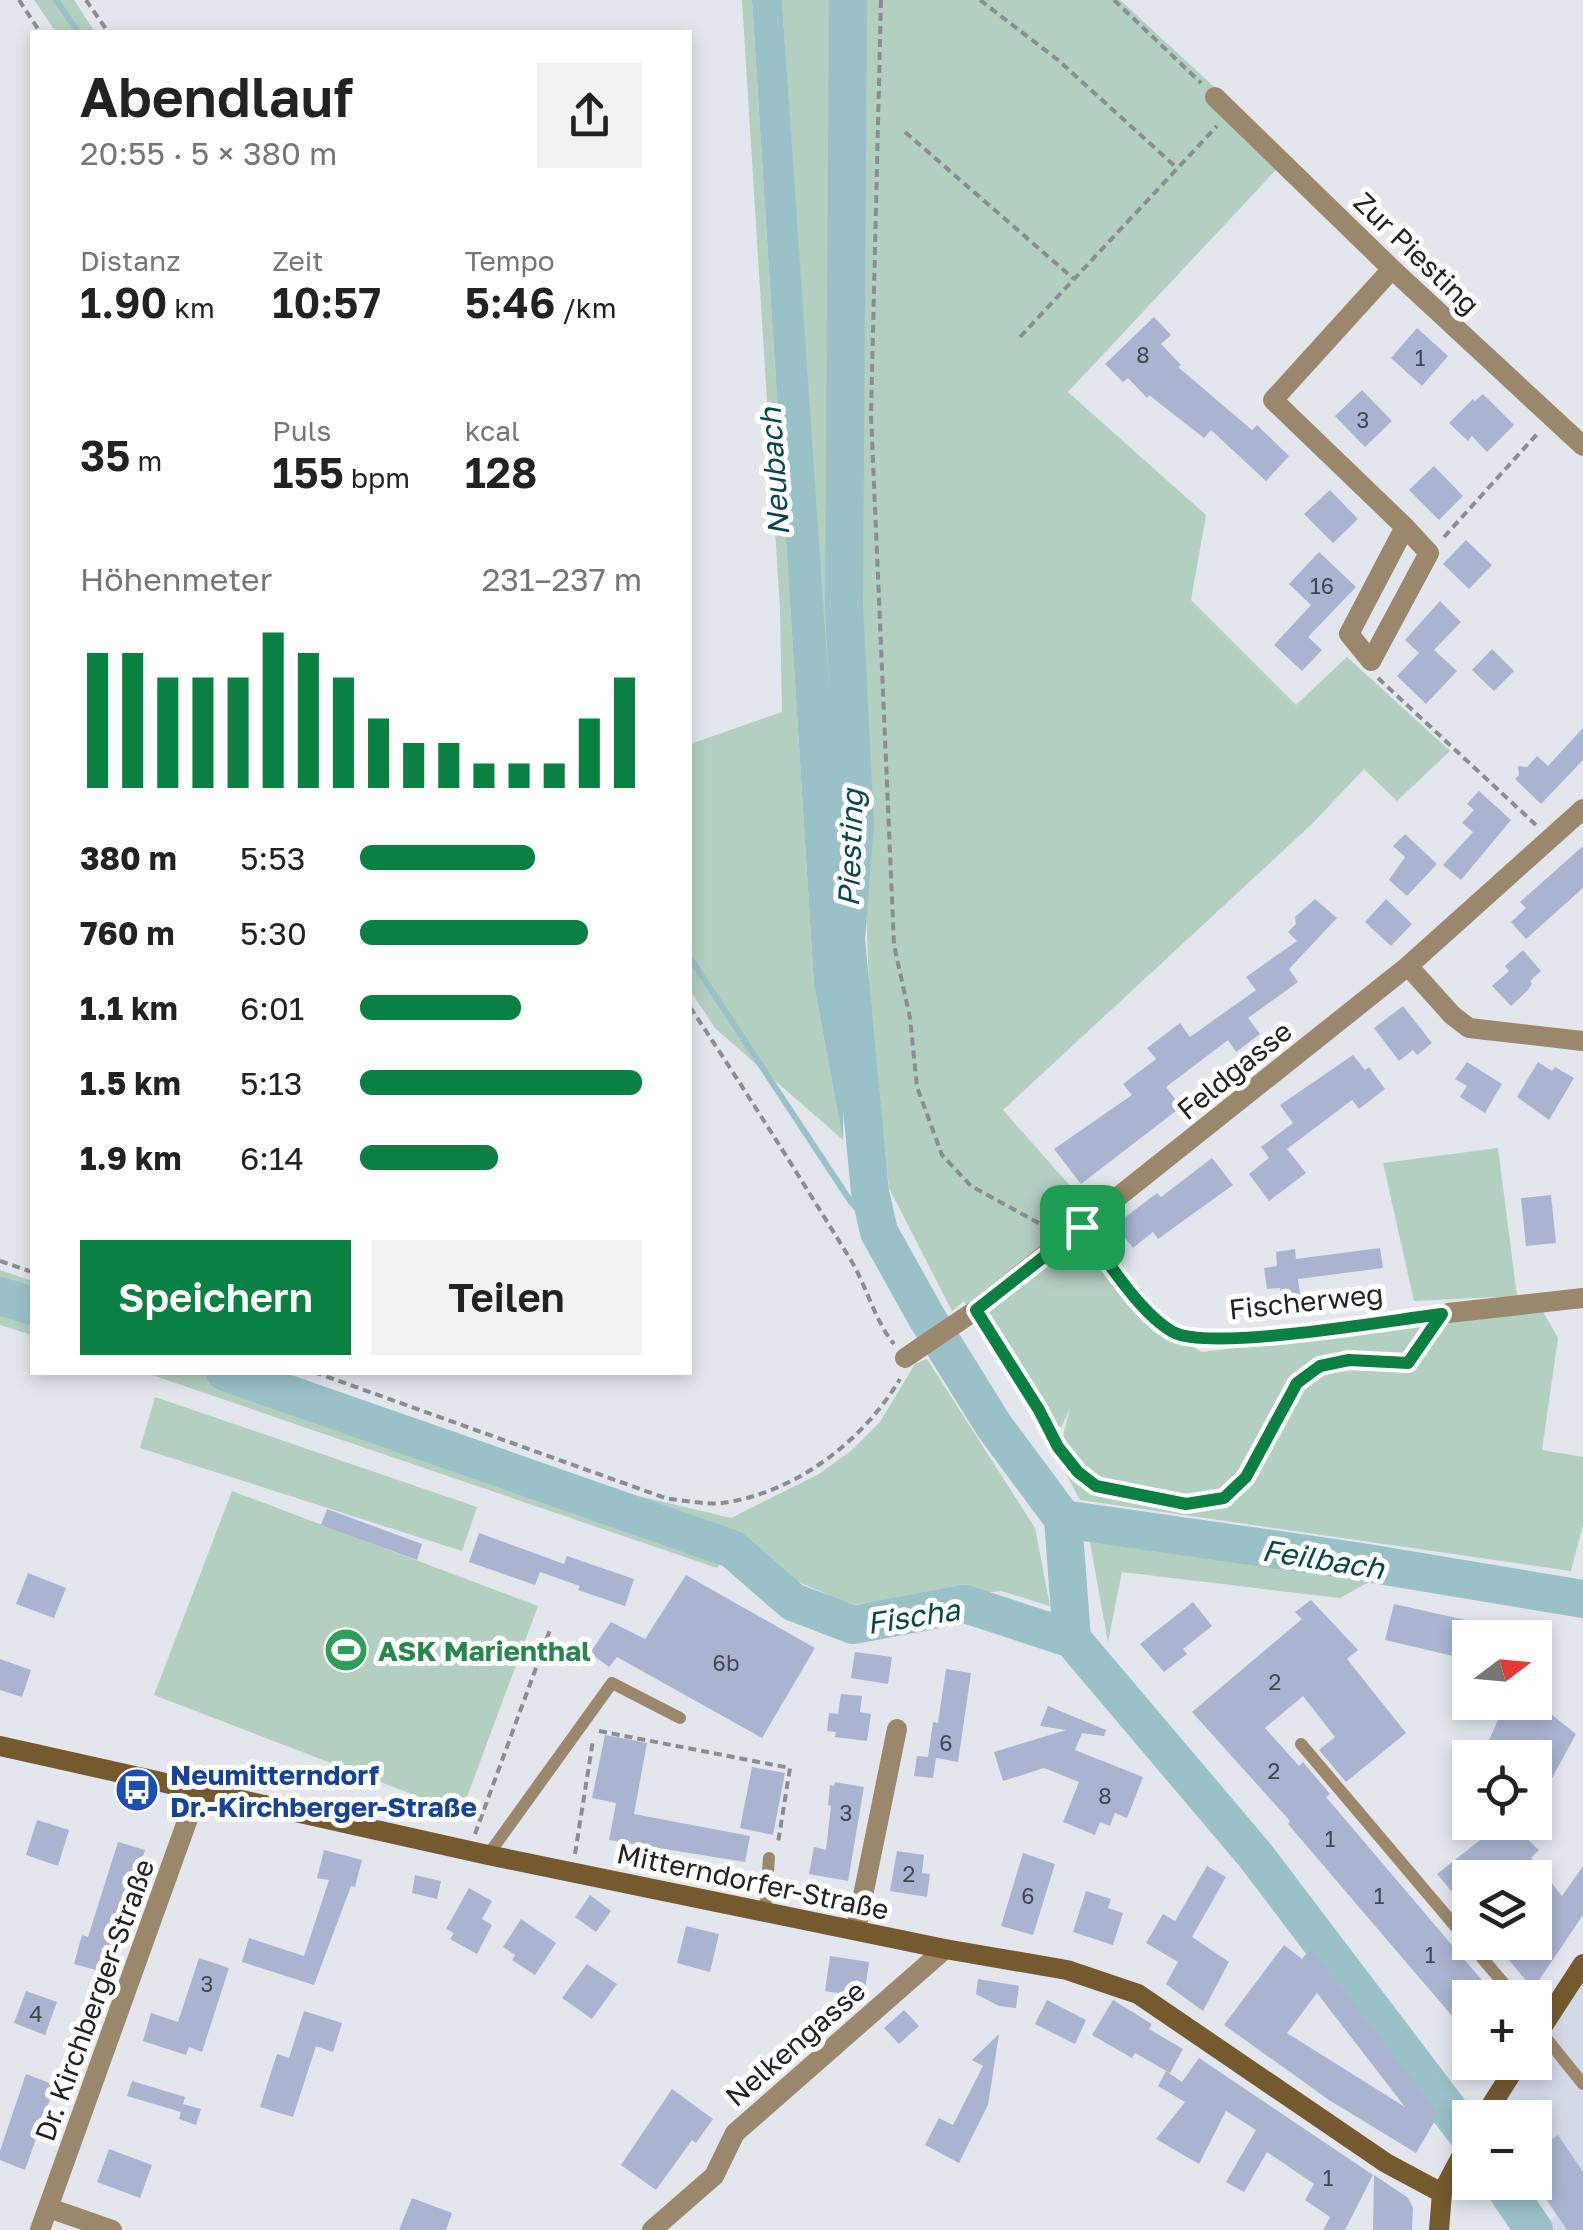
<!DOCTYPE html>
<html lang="de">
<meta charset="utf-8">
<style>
:root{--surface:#fff;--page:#f2f2f2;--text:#222;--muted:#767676;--accent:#0b8043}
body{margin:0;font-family:"Golos Text",sans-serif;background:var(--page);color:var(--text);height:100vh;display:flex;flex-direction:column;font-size:38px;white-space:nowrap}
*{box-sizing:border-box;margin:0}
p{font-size:32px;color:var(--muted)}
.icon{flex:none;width:55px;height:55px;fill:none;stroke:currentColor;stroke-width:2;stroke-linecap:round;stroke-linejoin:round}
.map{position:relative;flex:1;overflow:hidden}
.details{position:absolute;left:30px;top:30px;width:662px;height:1345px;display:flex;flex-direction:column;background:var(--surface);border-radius:0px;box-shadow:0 5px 15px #0003}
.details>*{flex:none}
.needle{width:65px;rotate:74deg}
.tools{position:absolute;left:1452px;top:1620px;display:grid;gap:20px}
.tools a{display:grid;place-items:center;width:100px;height:100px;border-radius:0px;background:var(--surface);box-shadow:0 5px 15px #0003;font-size:50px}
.pin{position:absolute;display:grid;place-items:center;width:85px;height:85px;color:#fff;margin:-42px;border-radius:20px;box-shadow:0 5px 15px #0006}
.round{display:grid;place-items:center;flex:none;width:105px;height:105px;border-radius:0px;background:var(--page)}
.overview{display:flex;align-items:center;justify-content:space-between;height:170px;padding:0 50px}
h1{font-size:55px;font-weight:600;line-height:75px}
.stats{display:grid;grid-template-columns:repeat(3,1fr);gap:15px;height:170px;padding:10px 50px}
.stats div{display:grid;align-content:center}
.stats b{font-size:42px;font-weight:600}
.stats small{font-size:28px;font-weight:400}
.stats p{font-size:28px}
.chart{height:280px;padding:20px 50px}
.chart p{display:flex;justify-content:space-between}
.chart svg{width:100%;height:180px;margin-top:10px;stroke:var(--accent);stroke-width:6}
.primary-button{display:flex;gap:20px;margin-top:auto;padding:20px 50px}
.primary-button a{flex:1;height:115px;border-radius:0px;background:var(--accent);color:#fff;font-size:40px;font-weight:600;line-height:115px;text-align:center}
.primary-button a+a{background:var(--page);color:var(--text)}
ul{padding:0 50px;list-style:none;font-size:32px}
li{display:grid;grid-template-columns:160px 120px 1fr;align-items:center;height:75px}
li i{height:25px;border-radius:12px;background:var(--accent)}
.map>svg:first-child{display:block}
.built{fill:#d4d9e7}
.green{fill:#b3cfc0}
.water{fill:#9ac1c8}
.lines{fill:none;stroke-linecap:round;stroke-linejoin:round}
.stream{stroke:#9ac1c8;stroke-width:6}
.river{stroke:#9ac1c8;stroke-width:38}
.building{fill:#aab4d1;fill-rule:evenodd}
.path{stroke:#8b8d92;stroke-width:4;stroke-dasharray:8 5;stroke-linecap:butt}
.lane{stroke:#9b876b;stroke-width:12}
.street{stroke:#9b876b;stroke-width:20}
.secondary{stroke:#765a2f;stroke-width:20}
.route-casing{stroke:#fff;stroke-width:20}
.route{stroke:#0b8043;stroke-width:12}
.labels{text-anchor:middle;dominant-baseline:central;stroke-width:10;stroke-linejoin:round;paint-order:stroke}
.number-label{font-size:22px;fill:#434650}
.street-label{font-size:28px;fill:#212225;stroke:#fff}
.leisure-label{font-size:28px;font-weight:bold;fill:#27864d;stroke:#fff;text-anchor:start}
.transit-label{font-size:28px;font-weight:bold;fill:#164399;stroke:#fff;text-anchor:start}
.water-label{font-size:30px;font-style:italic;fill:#0a464e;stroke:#fff}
</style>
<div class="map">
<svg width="1583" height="2230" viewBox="0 0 1583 2230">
<rect width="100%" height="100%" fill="#e3e6ed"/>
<!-- built -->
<path class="built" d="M1583 1976V2230H1542L1556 2215 1533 2183 1535 2118H1490L1527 2063 1535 2062V2050Z"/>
<!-- green -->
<path class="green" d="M34 0H74L95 32H56Z
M742 0H752L814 985 843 1140 715 1028 690 990V744L782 712 780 609Z
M782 0H1120L1289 156 1068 392 1206 515 1191 600 1296 705 1347 657 1450 751 1397 801 1364 769 1312 824 1003 1110 1087 1205 1086 1247 1142 1321 1202 1352 1542 1310 1558 1338 1542 1450 1583 1457V1525L1571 1571 1080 1500 1057 1457 1070 1409 1061 1427 1031 1412 964 1301 952 1311 889 1188 870 1010 864 861 835 814Z
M1498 1148 1517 1296 1414 1301 1383 1163Z
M0 1270 32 1281V1335L0 1325Z
M927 1359 1035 1528 1050 1606 1001 1591 850 1605 781 1574 737 1537 717 1568 146 1373H285L630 1494 731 1518 819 1474 852 1450 880 1422 915 1364Z
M155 1397 477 1507 462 1551 140 1448Z
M232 1491 538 1606 461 1813 154 1695Z
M1088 1532 1385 1573 1340 1598 1122 1572 1108 1642Z"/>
<!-- water -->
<path class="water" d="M752 0H782L846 939 843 1140 814 985Z"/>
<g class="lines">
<!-- stream -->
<path class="stream" d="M56 0 78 32
M690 958 851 1202 879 1232"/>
<!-- river -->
<path class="river" d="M848 0 844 606 855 825 846 939 870 1192 879 1232 927 1318 994 1426 1063 1519 1072 1639
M0 1296 32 1306
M225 1372 732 1549 793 1602 853 1625 965 1604 1072 1639 1255 1855 1470 2138
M1063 1519 1355 1561 1583 1599
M1501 2182 1534 2230"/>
</g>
<!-- building -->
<path class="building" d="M1154 317 1171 335 1161 344 1181 365 1178 367 1252 430 1257 425 1289 456 1266 481 1211 430 1204 438 1149 395 1147 398 1128 378 1123 382 1105 364Z
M1417 328 1448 356 1422 386 1391 358Z
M1362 390 1392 421 1365 447 1335 416Z
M1483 394 1514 425 1487 452 1472 436 1468 441 1449 423 1473 399 1475 401Z
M1434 466 1463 496 1439 520 1409 490Z
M1330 490 1358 519 1333 543 1304 514Z
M1466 540 1492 565 1469 589 1443 564Z
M1319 552 1356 587 1308 637 1322 650 1302 671 1274 645 1311 605 1289 584Z
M1440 601 1461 622 1434 650 1457 671 1426 704 1397 676 1419 653 1405 640Z
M1492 649 1514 671 1494 691 1472 670Z
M1583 728V760L1541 804 1515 779 1519 775 1518 766 1527 767 1537 756 1548 766Z
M1479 791 1511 820 1461 880 1443 865 1473 832 1462 823 1474 810 1467 804Z
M1405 834 1437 864 1407 896 1389 880 1405 857 1393 846Z
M1583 846V888L1526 939 1511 922 1526 908 1520 902Z
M1315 899 1337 918 1289 969 1298 982 1248 1018 1260 1034 1236 1052 1228 1040 1166 1087 1181 1107 1081 1184 1054 1149 1132 1095 1123 1084 1156 1059 1147 1048 1180 1023 1190 1037 1256 990 1246 977 1297 941 1288 932 1296 924 1295 917Z
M1386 899 1412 924 1391 946 1365 922Z
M1523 950 1541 971 1530 981 1532 984 1528 990 1511 1006 1492 986 1509 971 1505 966Z
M1403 1006 1432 1043 1417 1055 1413 1050 1399 1061 1374 1028Z
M1353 1055 1365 1070 1369 1067 1385 1089 1359 1109 1352 1100 1287 1149 1306 1173 1269 1201 1249 1174 1269 1158 1261 1147 1293 1123 1280 1105Z
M1467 1062 1502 1084 1485 1113 1460 1097 1467 1086 1455 1079Z
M1538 1062 1552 1071 1555 1067 1574 1078 1549 1120 1517 1097Z
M1212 1158 1233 1185 1158 1239 1153 1232 1133 1248 1115 1225 1157 1193 1161 1197Z
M1551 1195 1556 1243 1526 1246 1521 1198Z
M1380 1248 1383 1268 1298 1279 1301 1303 1281 1305 1280 1288 1267 1289 1264 1268 1277 1266 1276 1252 1295 1249 1296 1259Z
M327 1509 422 1544 417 1560 321 1525Z
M479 1533 564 1564 567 1556 634 1579 625 1606 578 1590 580 1586 540 1572 535 1585 469 1562Z
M28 1573 66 1588 54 1618 16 1604Z
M686 1575 815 1648 762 1738 617 1657 609 1667 590 1653 611 1622 645 1639Z
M1311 1600 1358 1650 1347 1659 1406 1733 1346 1782 1319 1750 1335 1737 1303 1696 1265 1728 1299 1766 1303 1762 1330 1794 1326 1797 1497 1998H1470V2037L1288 1824 1290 1821 1192 1712 1302 1619 1295 1612Z
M1193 1602 1212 1626 1183 1649 1187 1654 1164 1672 1140 1644Z
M1394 1604 1510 1630 1509 1638H1470V1660L1385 1640Z
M855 1652 892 1657 888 1684 851 1678Z
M0 1659 31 1670 22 1697 0 1690Z
M946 1669 971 1673 958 1762 936 1758 933 1778 914 1776 917 1756 928 1757 933 1722 938 1723Z
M841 1694 862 1696 860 1712 871 1714 867 1741 835 1737 836 1732 827 1731 829 1713 838 1714Z
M1500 1702H1536L1576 1734 1535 1809V1758L1489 1740 1498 1720 1493 1718Z
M1048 1706 1106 1730 1104 1736 1082 1733 1075 1750 1143 1777 1127 1818 1115 1813 1110 1826 1100 1822 1095 1835 1063 1822 1079 1782 1044 1768 1003 1781 994 1752 1066 1730 1040 1726Z
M605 1735 647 1743 634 1814 750 1836 745 1862 609 1840 616 1803 592 1798Z
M752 1767 785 1773 773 1835 740 1828Z
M835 1782 864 1787 848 1881 809 1874 814 1847 826 1850 831 1806 828 1805 830 1785 834 1786Z
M37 1820 69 1830 58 1866 26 1855Z
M1503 1822H1530L1523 1835 1539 1850 1531 1858 1562 1896 1583 1866V1915L1533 1989 1494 1942H1535V1878H1470V1913L1437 1874Z
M118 1842 145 1850 121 1932 115 1931 103 1972 74 1964 82 1935 88 1937Z
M324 1850 362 1860 355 1887 351 1886 314 1985 242 1962 249 1938 304 1956 329 1880 317 1878Z
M897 1851 924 1855 922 1873 930 1874 927 1897 890 1891Z
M1023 1853 1055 1864 1033 1935 1001 1926Z
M1207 1866 1226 1877 1192 1937 1229 1962 1203 2011 1166 1984 1178 1962 1146 1943 1163 1914 1175 1921Z
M415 1875 441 1881 437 1899 412 1893Z
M469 1888 492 1901 482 1919 492 1925 477 1954 450 1939 454 1933 446 1929Z
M1086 1891 1111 1899 1108 1908 1123 1913 1113 1945 1073 1932Z
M590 1895 611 1911 596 1932 575 1917Z
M521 1919 556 1943 535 1975 512 1960 515 1955 503 1947Z
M686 1926 719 1934 710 1972 677 1963Z
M1284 1945 1302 1959 1311 1948 1439 2114 1416 2153 1329 2100 1224 2025ZM1317 1993 1405 2107 1287 2033Z
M830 1956 869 1962 864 1997 825 1991Z
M199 1958 229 1968 202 2052 189 2047 186 2055 143 2041 151 2013 178 2022Z
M587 1964 617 1984 592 2019 562 1998Z
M978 1979 1019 1986 1016 2008 999 2006 976 1994Z
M26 1991 57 2002 45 2035 14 2023Z
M1047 2000 1086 2020 1075 2044 1035 2024Z
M1113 2000 1152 2024 1149 2029 1183 2049 1170 2073 1135 2053 1132 2058 1092 2035Z
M904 2010 919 2026 899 2044 884 2028Z
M304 2011 342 2023 333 2052 316 2046 293 2117 260 2107 277 2054 289 2058Z
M999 2034 988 2105 959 2163 925 2145 939 2118 953 2125 983 2066 972 2060Z
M1199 2058 1373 2175 1345 2230H1323L1330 2217 1305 2200 1314 2184 1267 2152 1244 2192 1226 2182 1256 2130 1226 2111 1199 2164 1156 2139 1185 2102 1158 2086 1166 2071 1182 2082Z
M26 2074 55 2085 25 2170 0 2160V2151Z
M132 2081 185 2097 181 2112 127 2096Z
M672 2089 713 2119 696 2143 692 2140 656 2190 621 2165Z
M183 2104 201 2109 196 2125 179 2119Z
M1558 2135 1583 2172V2230H1567L1535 2182V2151Z
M109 2149 152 2165 140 2198 97 2182Z
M1374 2175 1407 2197 1413 2207 1412 2230H1373Z
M412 2198 452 2213 446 2230H399Z"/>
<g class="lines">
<!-- path -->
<path class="path" d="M19 0 40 32
M86 0 108 32
M881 0 871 415 894 945 910 1018 917 1087 942 1155 971 1186 1046 1227
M980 0 1058 60 1177 168
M1114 0 1201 83
M905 132 1074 279
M1020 337 1217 126
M1444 537 1538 433
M1378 678 1536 825
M690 1007C746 1091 799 1176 852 1262 867 1288 875 1321 894 1344
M0 1261 32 1272
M985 1326 1039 1410 1058 1447 1078 1472 1096 1486 1186 1504 1224 1498 1246 1477 1297 1383 1321 1366 1349 1360 1407 1363 1428 1334
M314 1372 668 1499C685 1500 705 1505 722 1503 796 1493 863 1441 900 1379
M599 1731 790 1768 778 1843
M475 1834 551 1627
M575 1854 593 1740"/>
<!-- lane -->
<path class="lane" d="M1082 1227C1107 1259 1138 1312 1173 1331 1211 1353 1395 1319 1448 1313
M1301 1744 1516 1998
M488 1855 612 1683 680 1718
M765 1911 769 1858
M1538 2028 1583 2084"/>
<!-- street -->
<path class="street" d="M1215 97 1392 269 1583 446
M1392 269 1273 400 1405 527 1349 634 1371 661 1429 553 1405 527
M1408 966 1452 1015 1469 1028 1583 1041
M1448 1313 1583 1298
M905 1358 976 1310 1408 966 1583 809
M856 1930 897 1729
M49 2208 112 2230
M40 2230 199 1788
M652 2230 714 2176 735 2133 945 1949"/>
<!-- secondary -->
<path class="secondary" d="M0 1746 488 1855 945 1949 1067 1970 1138 1994 1386 2163 1442 2193
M1535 2038 1583 1964
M1483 2118 1519 2062
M1439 2230 1442 2193 1470 2140"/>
</g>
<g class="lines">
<defs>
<path id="route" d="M1082 1227C1106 1258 1139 1313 1173 1332 1210 1352 1391 1320 1442 1314L1408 1363 1349 1360 1320 1366 1297 1383 1246 1477 1224 1498 1186 1504 1096 1486 1078 1472 1058 1447 1039 1410 976 1310Z"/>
</defs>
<!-- route casing -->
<use href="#route" class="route-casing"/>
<!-- route -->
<use href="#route" class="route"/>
</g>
<!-- icons -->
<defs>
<symbol id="stadium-disc" viewBox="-11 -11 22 22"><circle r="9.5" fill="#2e9e5b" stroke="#fff"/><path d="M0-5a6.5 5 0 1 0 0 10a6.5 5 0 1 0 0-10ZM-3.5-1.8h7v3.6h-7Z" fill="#fff"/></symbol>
<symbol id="bus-disc" viewBox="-11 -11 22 22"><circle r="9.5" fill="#1a4fb4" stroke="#fff"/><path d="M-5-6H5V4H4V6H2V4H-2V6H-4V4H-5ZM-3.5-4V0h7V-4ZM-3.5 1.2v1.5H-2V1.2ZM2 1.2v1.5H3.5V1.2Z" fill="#fff"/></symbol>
</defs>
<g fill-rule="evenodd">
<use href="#stadium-disc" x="321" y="1625" width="50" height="50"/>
<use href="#bus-disc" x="112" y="1765" width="50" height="50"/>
</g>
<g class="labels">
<!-- number labels -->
<g class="number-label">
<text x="1143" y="354">8</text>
<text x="1420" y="357">1</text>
<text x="1363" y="419">3</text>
<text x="1322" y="585">16</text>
<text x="726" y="1662">6b</text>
<text x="1275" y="1681">2</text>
<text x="946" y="1742">6</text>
<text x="1274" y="1770">2</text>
<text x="1105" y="1795">8</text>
<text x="846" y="1812">3</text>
<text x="1330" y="1838">1</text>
<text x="909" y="1873">2</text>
<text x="1028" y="1895">6</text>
<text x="1379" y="1895">1</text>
<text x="1430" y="1954">1</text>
<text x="207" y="1983">3</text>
<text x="36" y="2013">4</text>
<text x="1328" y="2177">1</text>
</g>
<!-- street labels -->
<g class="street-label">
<text transform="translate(1417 253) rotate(44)">Zur Piesting</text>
<text transform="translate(1234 1070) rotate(-39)">Feldgasse</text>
<text transform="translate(1306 1301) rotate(-6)">Fischerweg</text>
<text transform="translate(753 1881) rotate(12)">Mitterndorfer-Straße</text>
<text transform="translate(94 2000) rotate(-70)">Dr. Kirchberger-Straße</text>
<text transform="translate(795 2043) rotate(-41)">Nelkengasse</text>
</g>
<!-- leisure labels -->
<g class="leisure-label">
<text x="378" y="1650">ASK Marienthal</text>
</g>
<!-- transit labels -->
<g class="transit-label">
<text x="170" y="1774">Neumitterndorf<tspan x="170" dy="32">Dr.-Kirchberger-Straße</tspan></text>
</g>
<!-- water labels -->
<g class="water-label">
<text transform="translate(774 472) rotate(-94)">Neubach</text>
<text transform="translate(850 848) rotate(-88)">Piesting</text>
<text transform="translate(1323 1559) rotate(9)">Feilbach</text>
<text transform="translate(913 1616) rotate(-9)">Fischa</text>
</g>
</g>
</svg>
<div class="tools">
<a><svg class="needle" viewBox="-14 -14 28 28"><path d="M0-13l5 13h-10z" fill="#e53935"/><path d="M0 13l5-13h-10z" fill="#767676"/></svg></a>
<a><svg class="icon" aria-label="locate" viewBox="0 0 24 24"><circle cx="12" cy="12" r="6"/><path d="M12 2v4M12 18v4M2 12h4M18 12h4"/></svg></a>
<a><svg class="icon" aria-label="layers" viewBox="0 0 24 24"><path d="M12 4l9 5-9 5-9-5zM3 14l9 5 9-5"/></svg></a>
<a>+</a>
<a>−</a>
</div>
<div class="pin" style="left:1082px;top:1227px;background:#1e9e55"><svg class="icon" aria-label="arrive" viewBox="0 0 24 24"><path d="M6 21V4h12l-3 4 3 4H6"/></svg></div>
<section class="details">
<div class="overview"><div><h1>Abendlauf</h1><p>20:55 · 5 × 380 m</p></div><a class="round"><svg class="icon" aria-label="share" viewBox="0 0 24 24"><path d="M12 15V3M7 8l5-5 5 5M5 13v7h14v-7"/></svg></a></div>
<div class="stats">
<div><p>Distanz</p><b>1.90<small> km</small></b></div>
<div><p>Zeit</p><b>10:57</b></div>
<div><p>Tempo</p><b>5:46<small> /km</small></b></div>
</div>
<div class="stats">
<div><b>35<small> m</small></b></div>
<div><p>Puls</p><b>155<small> bpm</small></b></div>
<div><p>kcal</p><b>128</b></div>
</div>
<div class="chart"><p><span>Höhenmeter</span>231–237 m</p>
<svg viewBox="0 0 160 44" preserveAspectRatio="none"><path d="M5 44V11M15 44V11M25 44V17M35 44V17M45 44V17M55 44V6M65 44V11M75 44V17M85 44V27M95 44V33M105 44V33M115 44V38M125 44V38M135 44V38M145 44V27M155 44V17"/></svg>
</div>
<ul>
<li><b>380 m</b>5:53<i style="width:62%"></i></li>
<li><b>760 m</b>5:30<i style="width:81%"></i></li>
<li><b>1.1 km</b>6:01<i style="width:57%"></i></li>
<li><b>1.5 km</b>5:13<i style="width:100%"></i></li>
<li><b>1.9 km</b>6:14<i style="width:49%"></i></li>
</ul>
<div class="primary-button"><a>Speichern</a><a>Teilen</a></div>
</section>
</div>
